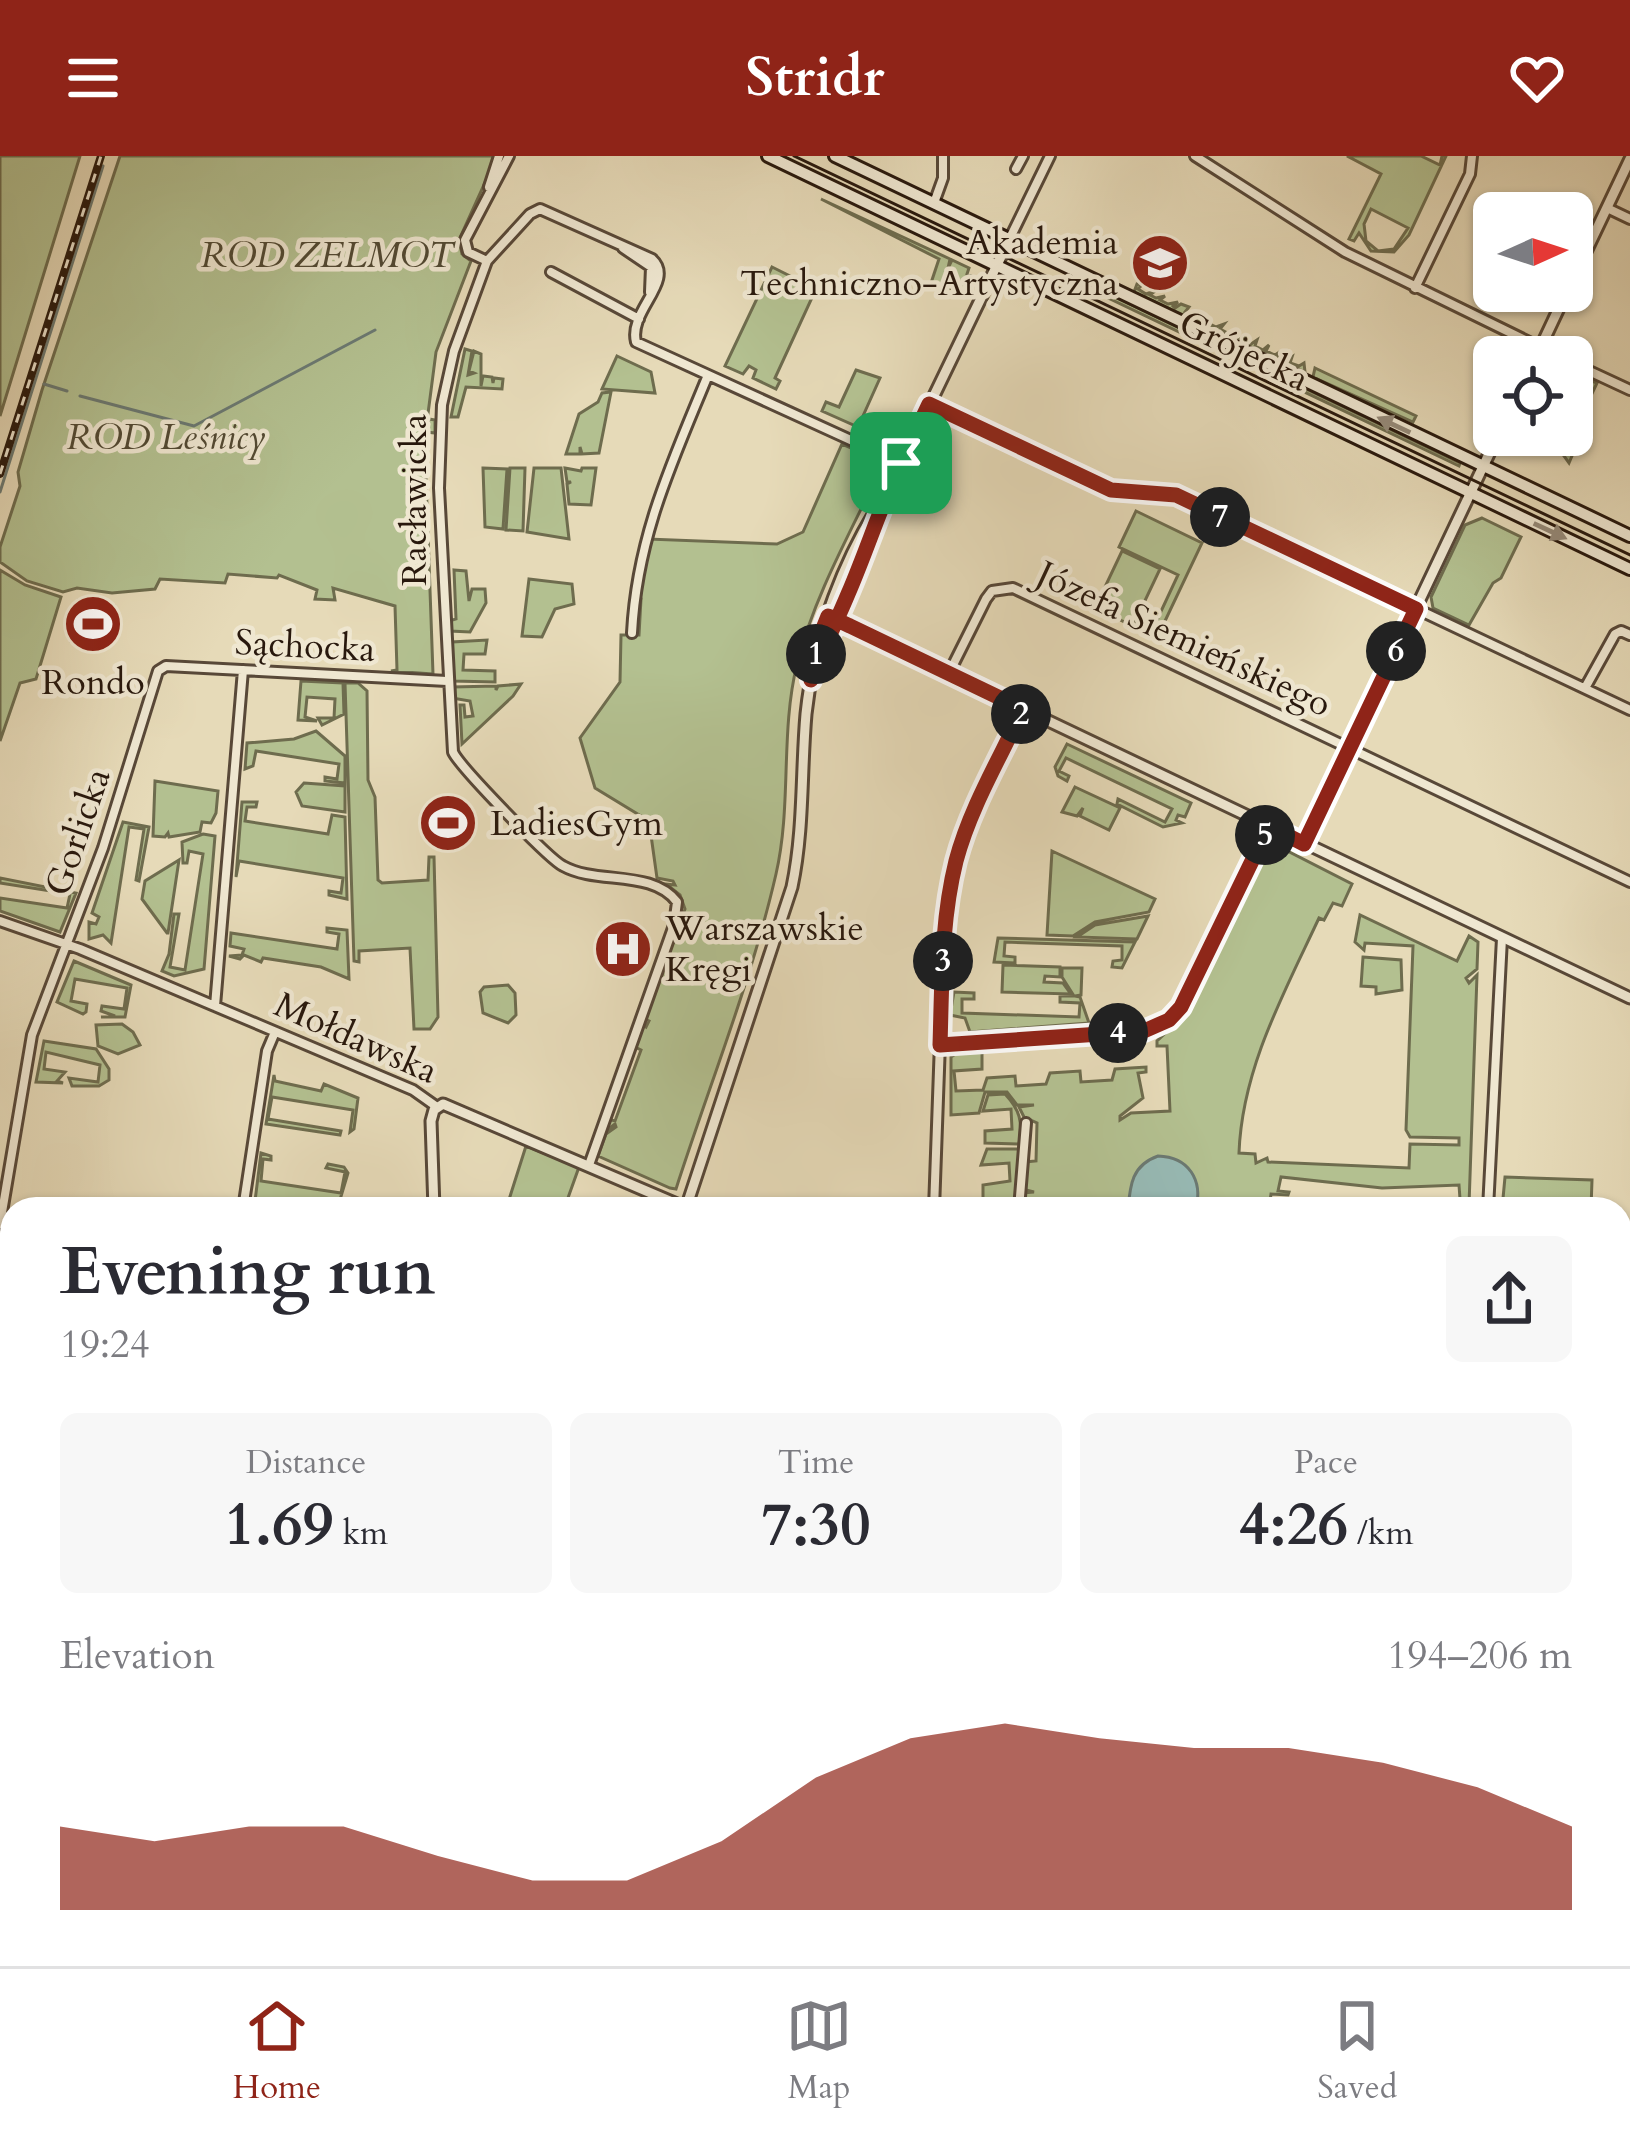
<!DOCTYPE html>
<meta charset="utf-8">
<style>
:root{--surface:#fff;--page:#f7f7f7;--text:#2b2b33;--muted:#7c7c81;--line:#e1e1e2;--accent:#8f2418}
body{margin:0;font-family:Cardo,serif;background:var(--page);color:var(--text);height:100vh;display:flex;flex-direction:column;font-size:45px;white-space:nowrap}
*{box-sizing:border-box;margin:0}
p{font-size:39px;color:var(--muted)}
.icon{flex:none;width:66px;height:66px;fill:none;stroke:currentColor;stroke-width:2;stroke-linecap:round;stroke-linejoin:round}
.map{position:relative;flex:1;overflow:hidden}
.sheet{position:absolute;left:0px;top:1041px;width:1632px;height:771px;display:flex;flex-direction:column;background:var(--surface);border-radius:36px 36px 0 0;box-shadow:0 3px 9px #0004}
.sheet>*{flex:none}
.needle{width:78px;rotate:87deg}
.fabs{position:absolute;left:1473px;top:36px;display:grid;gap:24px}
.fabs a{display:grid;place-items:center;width:120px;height:120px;border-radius:18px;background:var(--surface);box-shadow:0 3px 9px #0004;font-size:60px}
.pin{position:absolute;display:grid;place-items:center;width:102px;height:102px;color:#fff;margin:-51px;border-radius:24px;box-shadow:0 6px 18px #0006}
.km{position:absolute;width:60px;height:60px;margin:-30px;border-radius:50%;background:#222;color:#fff;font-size:33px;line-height:60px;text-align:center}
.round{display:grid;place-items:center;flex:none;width:126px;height:126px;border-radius:18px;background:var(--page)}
.overview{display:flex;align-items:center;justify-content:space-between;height:204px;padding:0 60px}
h1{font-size:66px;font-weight:800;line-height:90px}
.figures{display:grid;grid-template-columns:repeat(3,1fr);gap:18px;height:204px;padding:12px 60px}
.figures div{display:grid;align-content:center;border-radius:18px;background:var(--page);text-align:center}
.figures b{font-size:60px;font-weight:800}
.figures small{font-size:33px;font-weight:400}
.figures p{font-size:33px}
.chart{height:336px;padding:24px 60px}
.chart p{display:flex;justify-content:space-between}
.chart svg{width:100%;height:216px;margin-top:12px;fill:var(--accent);opacity:.7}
header{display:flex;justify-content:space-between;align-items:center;height:156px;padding:0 60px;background:var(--accent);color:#fff;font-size:54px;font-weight:800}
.menu{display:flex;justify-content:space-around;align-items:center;height:168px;border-top:3px solid var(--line);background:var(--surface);font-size:33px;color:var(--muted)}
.menu a{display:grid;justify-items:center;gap:6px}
.menu .on{color:var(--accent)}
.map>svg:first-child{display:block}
.green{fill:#b3c090;stroke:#6e6c4e;stroke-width:3;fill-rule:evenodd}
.water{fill:#97bab5;stroke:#6b7972;stroke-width:3}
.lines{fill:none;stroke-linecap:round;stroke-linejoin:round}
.stream{stroke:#6b7972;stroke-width:3}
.minor-casing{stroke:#584838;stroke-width:14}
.tertiary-casing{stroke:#584838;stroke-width:15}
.secondary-casing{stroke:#28180d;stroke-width:16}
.minor{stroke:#efe7d1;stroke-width:8}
.tertiary{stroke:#efe7d1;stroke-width:9}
.secondary{stroke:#efe7d1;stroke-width:10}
.tram{stroke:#28180d;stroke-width:3}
.rail-casing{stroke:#28180d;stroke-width:8}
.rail{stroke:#efe7d1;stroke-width:3;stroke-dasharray:9;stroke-linecap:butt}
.oneway{fill:#958a79}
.route-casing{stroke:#fff;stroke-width:24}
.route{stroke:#8f2418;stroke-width:15}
.labels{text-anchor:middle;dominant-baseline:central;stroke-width:9;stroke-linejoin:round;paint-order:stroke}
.poi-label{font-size:36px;fill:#28180d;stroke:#efe7d1;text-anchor:start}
.park-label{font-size:36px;font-style:italic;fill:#524a34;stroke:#efe7d1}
.street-label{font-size:36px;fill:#28180d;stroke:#efe7d1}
</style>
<header><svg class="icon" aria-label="menu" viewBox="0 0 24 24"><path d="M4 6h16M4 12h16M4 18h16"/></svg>Stridr<svg class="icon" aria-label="heart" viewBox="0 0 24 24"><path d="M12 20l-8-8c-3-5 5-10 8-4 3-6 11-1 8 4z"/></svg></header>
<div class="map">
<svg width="1630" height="1810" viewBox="0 0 1630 1810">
<rect width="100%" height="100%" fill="#e6dab8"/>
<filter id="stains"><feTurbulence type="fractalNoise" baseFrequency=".00167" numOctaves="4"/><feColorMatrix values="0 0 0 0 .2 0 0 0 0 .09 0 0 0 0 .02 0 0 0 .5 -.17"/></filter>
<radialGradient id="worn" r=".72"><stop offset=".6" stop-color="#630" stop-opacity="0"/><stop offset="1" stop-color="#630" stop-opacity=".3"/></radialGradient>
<!-- green -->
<path class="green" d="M0 0H80L0 260Z
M120 0H497L459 84 462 98 471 105 436 196 426 273 429 263 435 264V277L426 276 425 294 433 518 391 515 397 514 395 450 333 432 335 444 315 443 317 434 279 419 277 422 228 418 225 427 160 423 155 433 112 437 77 432 63 436 27 425 0 406V391L20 330 18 316 42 234Z
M1347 0H1421L1440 9 1442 0H1446L1409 79 1394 96 1371 95 1359 77 1354 85 1349 83 1381 18ZM1371 53 1408 72 1394 93 1378 95 1366 85 1364 68Z
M821 43 950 103 948 112 952 104 969 112 967 118 973 121 964 138 943 129 940 134 930 130 939 103Z
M772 111 816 133 775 222 780 225 776 233 753 222 756 214 749 210 743 218 725 210Z
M1137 128 1142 129 1138 133 1146 138 1155 135 1150 139 1156 142 1165 140 1160 144 1168 148 1178 146 1173 150 1175 152 1181 148 1189 151 1185 156 1193 160 1200 157 1196 162 1205 166 1212 163 1208 167 1216 171 1224 168 1220 173 1239 183 1247 179 1243 184 1251 188 1257 184 1255 190 1263 194 1269 189 1266 195 1275 199 1281 195 1278 200 1286 205 1292 201 1290 207 1299 210 1304 207 1305 216 1134 136Z
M1107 137 1460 307 1459 310 1106 141Z
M465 193 472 195 468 219 474 217 469 215 474 195 481 198V230L483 220 492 221 493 227 494 222 503 223 502 233 466 231 458 261H451Z
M617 200 651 216 655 237 602 233Z
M1315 212 1416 260 1413 266 1313 221Z
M856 214 880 222 858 271 822 255 826 246 839 251Z
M1582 221 1597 227 1567 290 1574 295 1569 307 1551 282 1572 279V236Z
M611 236 599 297 582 298 580 291V298H566L579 258 598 246 602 237Z
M842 288 884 306C853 372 815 437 797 508 780 577 792 649 776 718 752 823 709 930 676 1033L670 1032 598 1000 606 978 616 971 615 968 603 977 608 963 615 965 641 894 635 891 643 869 646 871 649 865 645 863 685 753 680 739 666 728 675 729 673 725 657 722 649 665 595 632 580 582 620 526 621 479H639L641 443 637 442 648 383 777 388 803 376Z
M483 312 507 313 503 373 485 371Z
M510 312H525L523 375 506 374Z
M534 312H561L569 383 527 376Z
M565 312 581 315 582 312H596L591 349 569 348 567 328 571 326H567Z
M1136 355 1202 387 1156 484 1149 481 1178 419 1119 391Z
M1482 362 1521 381 1501 422 1493 427 1469 469 1433 452 1431 441 1465 369Z
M1122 395 1160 413 1133 470 1095 452Z
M0 414 25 429 61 441 36 523 20 527 0 585Z
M454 414 466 415 469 445 472 433H485L486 447 470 476 450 475 449 465 456 463Z
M529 423 572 428 574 448 555 453 542 481 522 480Z
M79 444 114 450 106 491 71 485Z
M487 484 485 498H464L463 514 495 515V526L453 525 452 486Z
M301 525 343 527 344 558 322 569 318 562H334L335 543 307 541 305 561 317 565 298 564Z
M345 527H358L367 535 368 624 375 641 378 724 382 727 428 724 429 701H434L438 861 430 873H414L410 792 359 795V806L354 805Z
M521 528 513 540 462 588 460 549H464L465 561 473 560 470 545 452 542V531L496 530V534L498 530Z
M316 575 345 600V627L325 625V621L337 623 339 608 256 595 253 610 245 613 247 587 294 583Z
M1067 588 1191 647 1185 661 1178 659 1176 664 1182 667 1163 671 1117 648 1118 643 1165 666 1172 653 1066 602 1059 615 1069 620 1067 625 1058 620 1055 611Z
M155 625 218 635 216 657 211 667 202 666 200 676 169 681 168 677 165 681 153 680Z
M304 627 345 630V656L302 650 296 636Z
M1075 631 1120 652 1109 674 1080 660 1083 652 1077 660 1062 656Z
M242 646H257L256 651H247L245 665 328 678 332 659 345 661 347 743 329 739V735L341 737 343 722 239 705 236 721Z
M123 666 149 671 139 725 136 724 144 673 129 671 111 787 103 779 89 783V766L96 768 99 761 92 757Z
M203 678 215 680 204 813 174 820 162 815 169 798 174 758H179L170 811 185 814 203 698 189 695 187 707H183L182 686Z
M1270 686 1352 728 1342 750 1333 747 1324 764 1319 762C1284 837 1242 913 1239 997L1255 998 1256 1007 1267 1002 1268 1006 1409 1012 1410 988 1459 989V982L1410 981 1406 974 1413 790 1365 787 1364 794 1355 786 1360 759 1457 805 1469 780 1478 786 1477 813 1466 822 1469 827 1477 819 1469 1049 1452 1050V1044L1460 1043 1459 1029 1382 1032 1281 1021 1278 1035 1289 1036 1288 1039 1271 1038 1269 1053H1021L1022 1037 1034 1036 1022 1033 1025 1006 1036 1005 1037 967 1024 961 1019 951 1034 949H1017L1007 936H985L979 957 951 959V901L960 895 982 894V913L954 915 956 935 983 934 987 922 1015 920 1016 930 1046 928 1050 917 1080 915 1081 926 1112 924 1115 913 1146 911V916L1138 917 1143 942 1120 960V964L1131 957 1170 955 1167 890H1157V885L1188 856Z
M1052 695 1155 743 1149 756 1095 766 1073 780 1047 779Z
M179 704 168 777H167L142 743 145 725Z
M0 722 76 737 60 776 0 755V742L67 752 70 738 0 727Z
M1148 760 1137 783 1077 781 1095 769Z
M327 772 347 774 349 823 321 811 263 802 261 806 244 799 240 803 229 800 242 799 244 793 230 790 231 777 337 793 339 778 327 776Z
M998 782 1135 786 1122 812 1112 811 1113 805 1122 804V790L1005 786 1004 800 1015 801V807L994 806Z
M1363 801 1401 804 1402 834 1376 838V831L1361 830Z
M74 805 131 829 125 861H101L115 860 101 855 102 850 124 853 127 832 75 823 71 845 87 848 86 856 83 858 57 846Z
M1003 809 1060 811V821L1045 820 1044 826 1063 827 1071 838 1002 836Z
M1062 812H1082L1081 839 1075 840 1080 841 1089 867 970 876 965 862 950 859 954 836 974 837V843H962V857L1079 861 1080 847 1060 846V840H1074L1062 821Z
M508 829 515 837 516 859 508 867 483 857 480 836 484 831Z
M122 868 133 876 140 889 118 898 98 890 96 869Z
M44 885 96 893 109 913V924L99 930H72L69 922 98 926 100 909 46 896 44 913 65 916 57 925 63 927 36 926Z
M274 919 275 925 321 935 324 928 358 942 354 973 350 976 353 954 272 941 268 963 341 975 340 979 266 968Z
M988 939 1005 938C1020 954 1023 966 1019 988L985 987V975L1012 973 1011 953 983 955Z
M526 990 579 1011 564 1053H506Z
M987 993H1020L1017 1050 983 1053V1029L1010 1025 1009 1007 981 1009Z
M261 997 271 1000V1004L263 1003 261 1025 341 1037 345 1016 326 1012 328 1008 344 1011 348 1017 339 1047 345 1053H254Z
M1505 1021 1592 1024 1591 1053H1502Z
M1620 1671 1630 1672V1810H1449V1800H1620Z
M215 1800H343L341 1810H239Z
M409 1800H636L648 1810H407Z
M644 1800H1399L1398 1810H656Z"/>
<!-- water -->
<path class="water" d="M1158 1000C1189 1001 1203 1024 1196 1053H1128C1130 1029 1132 1009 1158 1000Z"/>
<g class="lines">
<!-- stream -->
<path class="stream" d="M44 228 67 235
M80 240 194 270 375 174
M0 336 103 10"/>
<defs>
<path id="minor" d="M1195 0 1345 96 1560 201
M1016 13 1023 0
M489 31 499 0
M934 47 943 22V0
M1607 52 1630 63
M1010 82 1050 0
M623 92 651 111 650 136
M487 105 468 96 465 84 509 0
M551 116 639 163
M1415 132 1470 18 1472 0
M1572 207 1630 234
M929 248 1111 333 1176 339 1630 554
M632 477C637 380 672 307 708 219
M949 517 986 443 992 435 1013 432 1630 726
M1585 532 1615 478 1621 475 1630 479
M0 765 80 793 413 934 437 951
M215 850 243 514
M940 889 1144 875 1169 864 1181 851 1269 670
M589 1009 674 769 677 746C652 713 597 729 563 710 549 703 460 611 453 596L439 332 442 249 454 195 487 105 530 58 540 53 652 103C676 125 628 155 636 186L901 307
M243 1053 267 895 275 876
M934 1053 944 775 952 725 967 672 1023 553
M1019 1053 1026 967
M1488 1053 1502 782
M0 1068 32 879 103 692 158 515 166 510 447 525
M0 1137 12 1139
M0 1433 12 1435
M0 1603 12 1605
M206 1803 232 1810"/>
<path id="tertiary" d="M1572 125 1630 3
M1536 201 1567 135
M828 460 1630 842
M819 502 888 335 1010 82
M1304 688 1498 279
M434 1053 431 965 434 954 443 948 686 1052 792 731C804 674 801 616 806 558 814 480 844 400 888 335"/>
<path id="secondary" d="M768 0 1630 413
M835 0 1630 380
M0 1357 12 1359
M0 1389 12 1390
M1620 1608 1630 1610
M1620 1644 1630 1645
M367 1810 370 1800
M388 1810 391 1800"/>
</defs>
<!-- minor casing -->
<use href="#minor" class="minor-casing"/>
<!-- tertiary casing -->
<use href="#tertiary" class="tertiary-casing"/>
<!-- secondary casing -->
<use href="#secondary" class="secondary-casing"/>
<!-- minor -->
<use href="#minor" class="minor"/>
<!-- tertiary -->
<use href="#tertiary" class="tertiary"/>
<!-- secondary -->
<use href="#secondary" class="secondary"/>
<!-- tram -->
<path class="tram" d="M794 0 1630 399"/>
<defs>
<path id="rail" d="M0 318 101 0"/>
</defs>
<!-- rail casing -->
<use href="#rail" class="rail-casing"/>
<!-- rail -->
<use href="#rail" class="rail"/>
</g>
<!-- one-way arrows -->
<defs><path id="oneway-solid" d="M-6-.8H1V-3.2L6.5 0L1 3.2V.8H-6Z" transform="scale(3)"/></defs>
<g class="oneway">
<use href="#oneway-solid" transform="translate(1394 269) rotate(-155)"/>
<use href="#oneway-solid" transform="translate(1550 375) rotate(25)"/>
</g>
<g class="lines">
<defs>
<path id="route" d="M901 307C881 349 867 394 848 438 836 467 822 494 811 524L818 485 828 460C836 463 843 467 850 470L1023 553C1000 602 970 652 956 705 941 765 942 827 940 889L1144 875 1169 864 1181 851 1269 670 1304 688 1416 453 1176 339 1111 334 929 248 901 307"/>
</defs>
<!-- route casing -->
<use href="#route" class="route-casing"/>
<!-- route -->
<use href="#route" class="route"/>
</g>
<!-- icons -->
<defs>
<symbol id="university-disc" viewBox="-11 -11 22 22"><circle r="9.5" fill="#8f2418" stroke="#efe7d1"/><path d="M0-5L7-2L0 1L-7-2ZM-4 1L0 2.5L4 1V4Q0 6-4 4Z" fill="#fff"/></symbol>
<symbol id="stadium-disc" viewBox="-11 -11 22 22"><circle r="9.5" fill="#8f2418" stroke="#efe7d1"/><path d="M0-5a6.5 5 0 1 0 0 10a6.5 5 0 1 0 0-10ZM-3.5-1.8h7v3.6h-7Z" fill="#fff"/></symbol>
<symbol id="hospital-disc" viewBox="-11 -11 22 22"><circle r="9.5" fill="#8f2418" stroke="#efe7d1"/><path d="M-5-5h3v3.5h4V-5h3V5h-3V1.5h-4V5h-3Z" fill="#fff"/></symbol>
</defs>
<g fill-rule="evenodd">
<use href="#university-disc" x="1127" y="74" width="66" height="66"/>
<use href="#stadium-disc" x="60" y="435" width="66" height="66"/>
<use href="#stadium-disc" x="415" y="634" width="66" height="66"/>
<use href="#hospital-disc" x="590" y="760" width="66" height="66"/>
</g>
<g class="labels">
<!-- poi labels -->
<g class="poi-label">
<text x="1118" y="86" text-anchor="end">Akademia<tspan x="1118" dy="41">Techniczno-Artystyczna</tspan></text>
<text x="93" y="526" text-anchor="middle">Rondo</text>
<text x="490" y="667">LadiesGym</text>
<text x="665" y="772">Warszawskie<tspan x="665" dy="41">Kręgi</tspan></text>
</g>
<!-- park labels -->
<g class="park-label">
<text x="327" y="99">ROD ZELMOT</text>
<text x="166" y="281">ROD Leśnicy</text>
</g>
<!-- street labels -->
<g class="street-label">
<text transform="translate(1244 195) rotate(26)">Grójecka</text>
<text transform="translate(414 344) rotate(-90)">Racławicka</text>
<text transform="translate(1184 483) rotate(25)">Józefa Siemieńskiego</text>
<text transform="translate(305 490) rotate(3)">Sąchocka</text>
<text transform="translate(78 676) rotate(-71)">Gorlicka</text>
<text transform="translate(356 882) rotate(24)">Mołdawska</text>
</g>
</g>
<rect width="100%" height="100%" filter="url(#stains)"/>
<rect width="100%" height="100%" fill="url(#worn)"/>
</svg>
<div class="fabs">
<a><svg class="needle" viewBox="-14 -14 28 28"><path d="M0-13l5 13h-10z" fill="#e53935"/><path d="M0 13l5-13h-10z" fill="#7c7c81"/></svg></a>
<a><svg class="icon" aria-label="locate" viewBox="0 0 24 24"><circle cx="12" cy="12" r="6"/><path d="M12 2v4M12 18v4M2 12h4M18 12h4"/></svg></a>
</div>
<div class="pin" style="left:901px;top:307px;background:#1e9e55"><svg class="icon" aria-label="arrive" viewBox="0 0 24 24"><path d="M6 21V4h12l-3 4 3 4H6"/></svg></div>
<b class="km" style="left:816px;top:498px">1</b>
<b class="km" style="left:1021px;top:558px">2</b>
<b class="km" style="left:943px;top:805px">3</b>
<b class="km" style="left:1118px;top:877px">4</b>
<b class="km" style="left:1265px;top:679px">5</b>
<b class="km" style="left:1396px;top:495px">6</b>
<b class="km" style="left:1220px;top:361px">7</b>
<section class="sheet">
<div class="overview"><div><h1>Evening run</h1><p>19:24</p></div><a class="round"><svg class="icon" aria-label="share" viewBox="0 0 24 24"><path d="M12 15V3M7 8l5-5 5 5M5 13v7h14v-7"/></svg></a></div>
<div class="figures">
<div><p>Distance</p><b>1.69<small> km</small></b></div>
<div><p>Time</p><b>7:30</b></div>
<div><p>Pace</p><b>4:26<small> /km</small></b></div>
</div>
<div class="chart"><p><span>Elevation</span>194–206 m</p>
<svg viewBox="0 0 160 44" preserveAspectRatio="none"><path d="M0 44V27L10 30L20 27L30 27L40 33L50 38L60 38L70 30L80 17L90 9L100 6L110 9L120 11L130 11L140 14L150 19L160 27V44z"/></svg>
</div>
</section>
</div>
<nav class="menu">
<a class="on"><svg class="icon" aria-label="home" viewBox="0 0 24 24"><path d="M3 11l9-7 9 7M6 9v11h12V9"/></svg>Home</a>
<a><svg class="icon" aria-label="map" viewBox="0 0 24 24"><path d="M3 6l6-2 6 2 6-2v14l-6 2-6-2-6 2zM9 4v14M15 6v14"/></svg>Map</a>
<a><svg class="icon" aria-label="saved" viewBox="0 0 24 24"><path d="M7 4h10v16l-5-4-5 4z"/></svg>Saved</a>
</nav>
